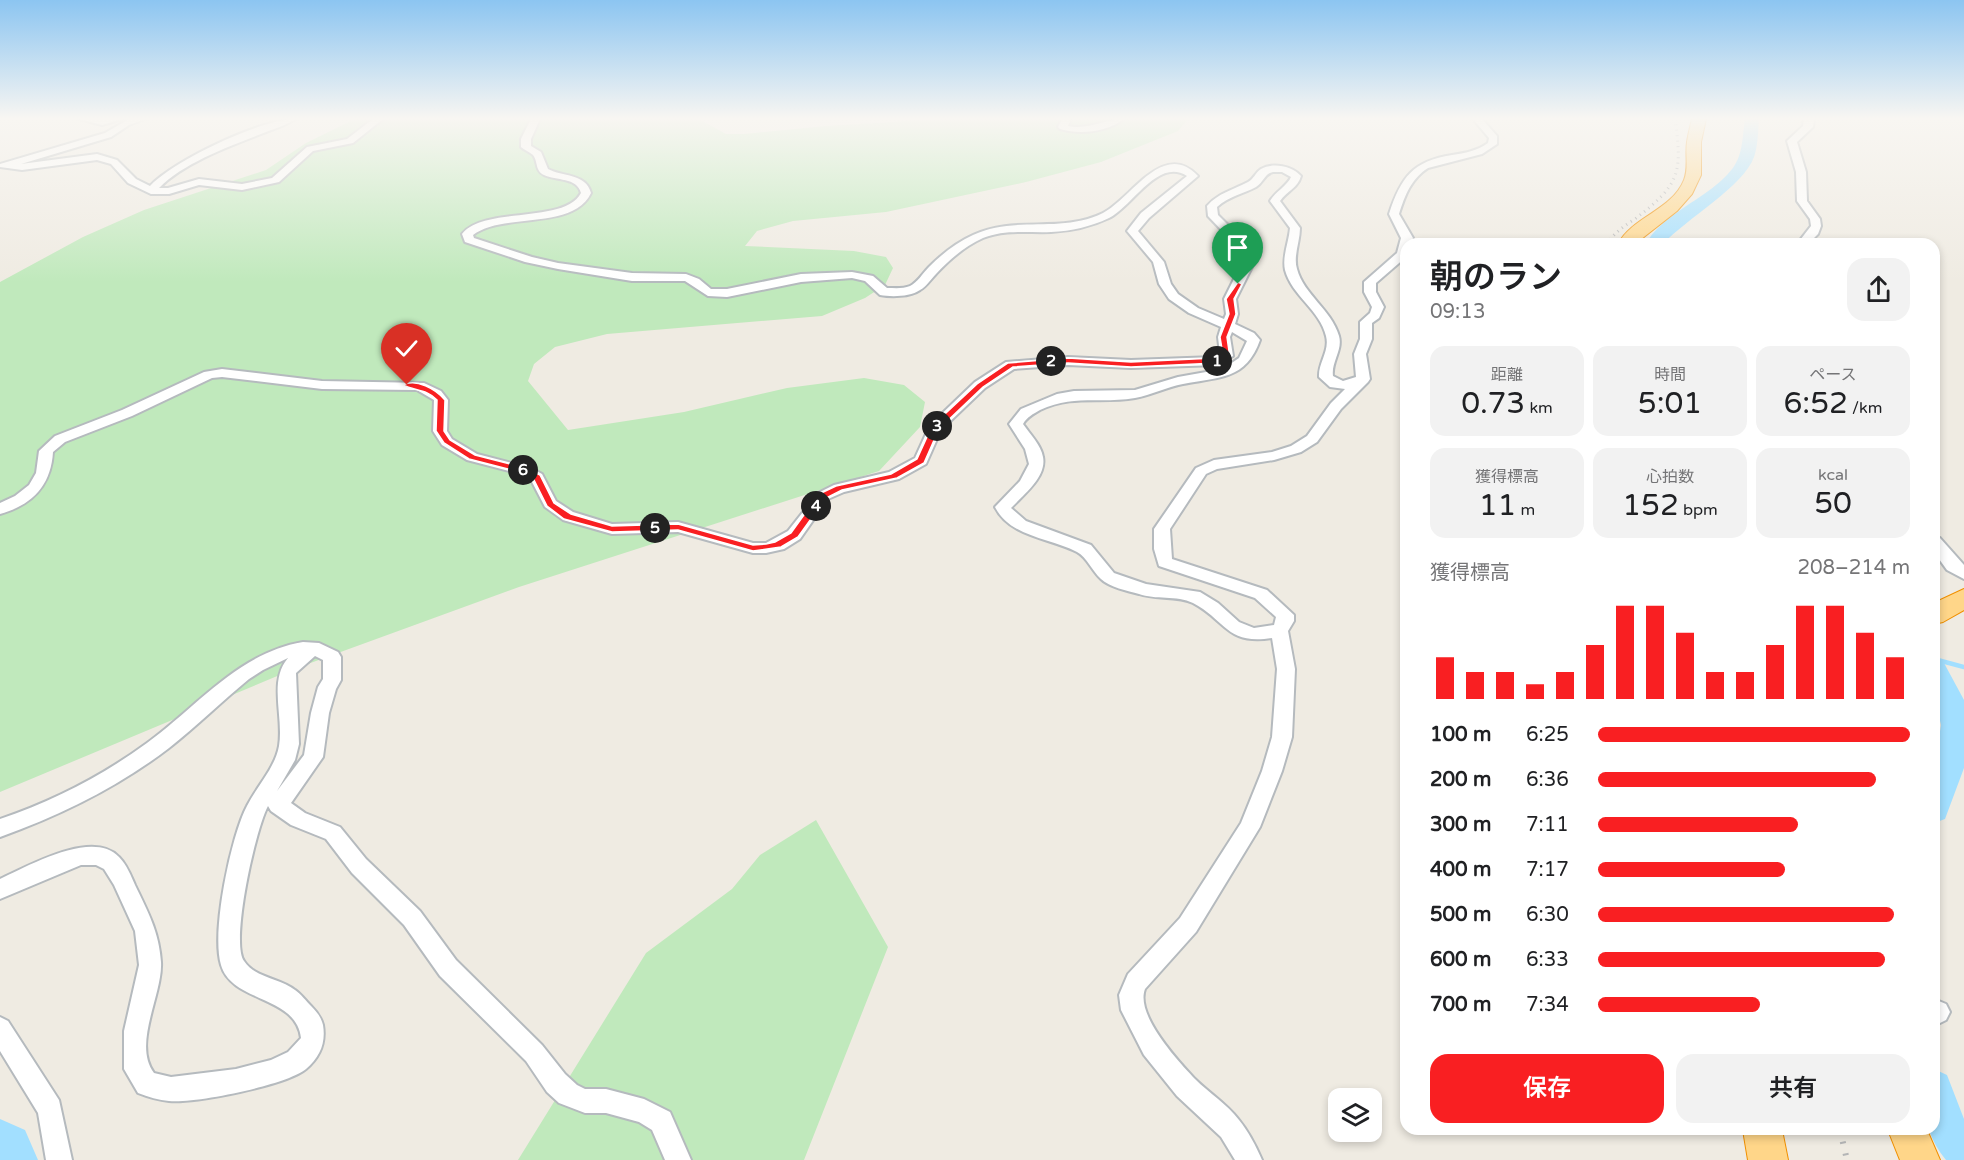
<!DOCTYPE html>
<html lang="ja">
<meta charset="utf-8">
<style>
:root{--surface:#fff;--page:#f2f2f2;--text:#202124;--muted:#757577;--accent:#f91f22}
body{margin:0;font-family:"Varela Round","Noto Sans JP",sans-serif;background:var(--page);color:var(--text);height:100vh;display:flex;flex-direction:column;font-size:22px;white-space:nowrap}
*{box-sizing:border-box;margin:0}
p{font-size:20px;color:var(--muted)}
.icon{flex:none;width:33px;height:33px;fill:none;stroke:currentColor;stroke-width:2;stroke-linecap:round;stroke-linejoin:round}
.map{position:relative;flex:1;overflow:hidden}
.side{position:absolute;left:1400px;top:238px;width:540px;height:897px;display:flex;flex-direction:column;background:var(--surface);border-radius:18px;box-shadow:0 3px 9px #0003}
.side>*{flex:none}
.buttons{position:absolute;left:1328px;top:1088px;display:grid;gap:12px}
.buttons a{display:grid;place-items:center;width:54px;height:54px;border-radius:12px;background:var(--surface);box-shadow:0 3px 9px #0003;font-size:30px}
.pin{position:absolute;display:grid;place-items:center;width:51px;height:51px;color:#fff;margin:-62px -26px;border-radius:50% 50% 50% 0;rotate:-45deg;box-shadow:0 0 6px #0007}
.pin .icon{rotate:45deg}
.km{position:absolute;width:30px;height:30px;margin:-15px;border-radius:50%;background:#222;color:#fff;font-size:16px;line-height:30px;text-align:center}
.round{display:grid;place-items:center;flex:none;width:63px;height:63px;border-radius:18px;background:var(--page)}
.summary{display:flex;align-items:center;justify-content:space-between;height:102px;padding:0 30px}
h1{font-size:33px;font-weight:600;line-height:45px}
.figures{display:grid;grid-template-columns:repeat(3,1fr);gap:9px;height:102px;padding:6px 30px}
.figures div{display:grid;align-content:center;border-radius:15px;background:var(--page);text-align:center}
.figures b{font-size:30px;font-weight:600}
.figures small{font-size:16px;font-weight:400}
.figures p{font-size:16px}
.chart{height:168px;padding:12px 30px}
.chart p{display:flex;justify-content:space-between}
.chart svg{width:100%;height:108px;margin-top:6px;stroke:var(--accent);stroke-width:6}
.action{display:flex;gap:12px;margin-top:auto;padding:12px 30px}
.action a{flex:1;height:69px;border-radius:18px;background:var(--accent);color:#fff;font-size:24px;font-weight:600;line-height:69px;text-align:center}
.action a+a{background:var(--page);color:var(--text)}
ul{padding:0 30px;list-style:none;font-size:20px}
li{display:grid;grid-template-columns:96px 72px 1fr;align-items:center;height:45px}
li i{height:15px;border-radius:8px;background:var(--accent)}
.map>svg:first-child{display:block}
.green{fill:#c0e9bc}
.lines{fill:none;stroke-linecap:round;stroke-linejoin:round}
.stream{stroke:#a2dfff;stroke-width:4.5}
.river{fill:#a2dfff;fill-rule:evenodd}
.minor-casing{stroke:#b5babe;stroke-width:4}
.highway-casing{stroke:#f19000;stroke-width:2}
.minor{fill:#fff;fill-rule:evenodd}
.highway{fill:#ffd689;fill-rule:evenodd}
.rail-far1{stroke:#b4b5b6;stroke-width:3;stroke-dasharray:1 4.5;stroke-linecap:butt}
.rail{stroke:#b4b5b6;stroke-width:6;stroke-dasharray:2 10;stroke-linecap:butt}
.route{fill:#f91f22;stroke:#fff;stroke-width:1.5}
</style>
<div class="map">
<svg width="1964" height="1160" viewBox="0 0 1964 1160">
<rect width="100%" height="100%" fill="#efebe2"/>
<!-- green -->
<path class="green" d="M355 119H699L726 134H744L826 126 941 119H1188L1178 131 1101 162 1026 182 886 212 793 221 757 231 745 246 854 251 886 257 893 268 885 285 865 298 822 316 607 334 555 347 534 364 528 381 568 430 684 412 787 388 864 378 904 385 925 402 920 427 879 471 519 587 294 669 0 792V282L83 237 144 210 266 170 306 143Z
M816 820 888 947 804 1160H518L646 953 732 889 760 855Z"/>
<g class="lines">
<!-- stream -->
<path class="stream" d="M1934 659 1964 667"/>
<!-- river -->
<path class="river" d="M1745 119H1759C1758 131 1758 146 1754 157 1743 187 1687 218 1663 244H1646C1664 209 1727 192 1739 156 1743 145 1743 131 1745 119Z
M1934 660 1944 663 1964 700V768L1945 819 1934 823V769L1941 725 1934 695Z
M1934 1069 1947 1075 1964 1119V1160H1946C1938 1150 1933 1141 1929 1130H1934Z
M0 1119 25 1130 38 1160H0Z"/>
<defs>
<path id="minor" d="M79 119H122L102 125Z
M129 119H145L129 125 111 137 21 164 97 154 117 160 136 179 150 186C173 161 261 119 295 119 286 126 272 129 261 134 230 146 183 163 159 188H168L199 179 242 184 272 178 307 147 347 139 373 119H383L353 143 313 151 279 182 242 190 199 185 169 194H151L128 183 111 164 97 160 22 170 0 167V164L105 133Z
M531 119H540L531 139V146L541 152 548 169C562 177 586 173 591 193 573 231 502 212 473 235L474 238 532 257 558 263 632 273 686 274 699 279 711 289H727L801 274 852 272 873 276 887 288C895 288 903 289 910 286 917 283 923 273 929 267 942 254 957 242 973 235 1015 215 1060 234 1103 213 1131 199 1163 139 1198 176L1149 218 1138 231 1164 262 1171 284 1178 294 1198 308 1224 319 1226 314 1224 299 1241 265 1230 239 1208 216 1207 206C1218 193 1233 190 1248 182 1254 179 1255 173 1261 169 1273 162 1292 166 1301 176 1298 188 1287 191 1280 201L1300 228C1300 242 1293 256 1297 269 1304 295 1331 309 1339 336 1343 350 1331 362 1333 376L1343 381 1356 377 1354 354 1360 339V322L1370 313 1372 307 1364 292V282L1397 253 1401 238 1389 214C1401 177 1413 161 1452 155 1465 153 1477 151 1488 143L1489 138 1473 119H1482L1497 136V144L1482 154 1428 168C1411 179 1405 195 1399 214L1413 238 1411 244H1406V257L1376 283V292L1384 307 1379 318 1372 323V339L1366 354 1370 379 1368 382 1341 409 1317 442 1301 452 1274 460 1217 469 1206 474 1170 529 1172 559 1267 590 1294 615V621L1288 631 1295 669 1292 737 1282 771 1260 827 1196 932 1145 989C1135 1015 1178 1061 1195 1079 1209 1093 1227 1104 1239 1120 1248 1131 1256 1146 1262 1160H1235L1221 1137 1177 1096 1144 1055 1121 1010 1119 995 1128 974 1180 918 1241 823 1262 771 1272 737 1277 669 1272 638C1226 645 1227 621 1193 603 1177 595 1155 600 1139 594 1128 591 1109 587 1101 579 1092 571 1087 557 1077 552 1050 538 1010 537 995 507L1020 481 1029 464 1025 449 1009 424 1021 409 1057 394 1074 391 1135 390 1178 377 1223 369 1239 358 1247 341 1232 332 1230 337 1233 356 1217 365 1131 368 1068 365 1014 369 985 388 941 430 926 464 899 479 844 492 828 499 800 539 784 549 766 553H753L678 532 612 534 563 520 545 507 531 480 521 474 467 460 442 445 433 431 434 400 417 390 322 389 222 377 212 378 132 416 65 442 53 452C51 486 32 505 0 514V503L15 496 29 485 36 473 39 451 55 436 122 410 204 372 222 369 322 381 424 383 441 391 448 400 447 431 452 439 477 454 531 468 542 474 556 501 573 512 612 524 678 522 753 543H766L788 531 818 493 834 485 889 472 915 458 930 425 975 382 1006 362 1068 357 1131 360 1215 357 1220 354 1218 337 1221 327 1189 313 1169 299 1159 284 1153 262 1127 231 1141 213 1187 176C1158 157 1132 207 1109 218 1090 227 1072 231 1051 232 1029 233 1005 229 983 238 965 246 949 260 936 274 931 279 926 287 920 290 910 297 891 297 880 295L865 281 852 278 801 282 727 297 708 296 685 281H632L558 269 525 262 465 242 462 234C484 206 565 224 581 193 577 177 556 181 544 175 535 171 538 161 533 155 530 152 524 150 521 147V139ZM1273 172H1282L1291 177C1288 185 1275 192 1270 201L1290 228C1289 242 1282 256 1285 270 1292 296 1320 310 1326 336 1330 351 1318 363 1319 377L1330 387 1345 389 1331 403 1307 436 1291 446 1272 452 1214 460 1196 468 1154 529V549L1159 566 1255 598 1276 617 1274 625 1254 628 1239 622 1218 603 1200 592 1146 584 1114 573 1091 545 1026 521 1011 508C1023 495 1047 477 1043 457 1041 445 1030 434 1023 424 1027 417 1033 414 1040 410 1074 394 1100 404 1135 398 1151 395 1167 387 1183 384 1219 377 1246 380 1260 340L1254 333 1235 324 1238 314 1236 299 1253 265 1239 236 1218 215 1217 207C1229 196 1243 194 1256 187 1264 182 1264 174 1273 172Z
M1062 119H1071L1068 126C1088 130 1105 119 1124 119 1107 132 1080 135 1060 129L1058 127Z
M1804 119H1814L1813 127 1797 142 1806 172 1807 201 1820 219 1821 226 1818 234 1808 244H1797L1811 226 1810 219 1797 201 1796 172 1787 141 1803 126Z
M1934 537 1940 538 1964 565V579L1947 570 1934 552Z
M303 642 319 643 338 652 341 657V680L336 689 329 713 323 757 291 803 305 813 340 827 366 859 420 911 456 960 542 1045 565 1074 577 1085 585 1089H606L644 1099 670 1112 691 1160H665L652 1130 639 1122 606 1113H585L559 1103 547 1092 526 1061 440 976 404 925 352 873 326 839 291 825 271 811 268 806C256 827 230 942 244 961 255 978 280 978 295 990 301 994 306 1001 311 1006 317 1012 321 1017 323 1025 326 1043 320 1057 306 1069 287 1085 194 1104 169 1101 159 1100 148 1097 138 1093L124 1069V1031L139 965 135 931 114 885 104 869 96 865H81L0 899V879C28 866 93 829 119 857 127 865 131 876 135 885 148 912 159 932 161 962 163 994 132 1044 154 1073L171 1077 236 1069 271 1060 288 1052 301 1038C296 995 232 1003 221 965 211 932 231 836 247 806 257 786 275 768 279 746 284 717 268 681 288 658L263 670 249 679C222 701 197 726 169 748 118 787 61 815 0 837V819C53 801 102 776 147 743 198 706 238 653 303 642ZM315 656 323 660V679L318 687 311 713 304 755 277 791 295 760 299 744 296 673Z
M1934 999 1946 1004 1950 1012 1946 1020 1938 1024 1934 1022Z
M0 1017 8 1021 59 1100 72 1160H46L38 1113 0 1051Z"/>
<path id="highway" d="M1692 119H1706L1701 142V175L1692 194 1677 211 1635 244H1618C1632 217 1672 210 1684 180 1689 168 1685 155 1687 142 1688 135 1690 127 1692 119Z
M1964 589V610L1943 622 1934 624V603Z
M1743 1130H1782L1788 1160H1748Z
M1888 1130H1927L1940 1160H1900Z"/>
</defs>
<!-- minor casing -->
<use href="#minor" class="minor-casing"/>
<!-- highway casing -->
<use href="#highway" class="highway-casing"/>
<!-- minor -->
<use href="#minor" class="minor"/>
<!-- highway -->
<use href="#highway" class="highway"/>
<!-- rail-far1 -->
<path class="rail-far1" d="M1607 244C1614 233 1624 226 1635 219 1679 185 1683 174 1675 119"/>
<!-- rail -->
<path class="rail" d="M1840 1130 1847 1160"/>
</g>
<!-- sky -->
<linearGradient id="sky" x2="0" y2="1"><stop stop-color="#8cc5f1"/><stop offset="0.42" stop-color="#f8f6f2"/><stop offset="1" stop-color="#f8f6f2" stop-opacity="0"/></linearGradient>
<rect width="1964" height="282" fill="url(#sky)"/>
<!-- route -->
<path class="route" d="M1238 282 1242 284 1234 299 1236 314 1227 337 1230 358 1217 363 1131 367 1068 363 1013 367 983 387 939 429 924 463 897 478 842 490 826 498 798 537 781 547 753 551 678 530 612 532 564 519 547 506 533 478 523 473 469 459 444 443 436 431 437 400C427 389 414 391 403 385 416 378 436 389 445 400L444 431 450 440 475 455 529 469 540 475 554 503 571 514 612 526 678 524 753 545 766 544 775 542 791 533 819 494 836 486 891 474 917 459 932 426 977 384 1008 363 1068 358 1131 362 1215 358 1223 355 1220 337 1229 314 1226 299Z"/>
</svg>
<div class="buttons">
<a><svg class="icon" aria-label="layers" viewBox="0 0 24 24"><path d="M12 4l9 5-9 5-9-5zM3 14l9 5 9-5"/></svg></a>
</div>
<div class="pin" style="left:1238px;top:284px;background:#1e9e55"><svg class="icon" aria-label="arrive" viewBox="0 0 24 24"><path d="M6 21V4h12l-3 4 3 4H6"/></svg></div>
<div class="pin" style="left:407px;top:385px;background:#d93025"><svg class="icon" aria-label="check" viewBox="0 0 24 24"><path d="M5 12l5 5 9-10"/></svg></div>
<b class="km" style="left:1217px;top:361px">1</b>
<b class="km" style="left:1051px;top:361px">2</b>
<b class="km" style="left:937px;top:426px">3</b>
<b class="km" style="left:816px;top:506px">4</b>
<b class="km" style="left:655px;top:528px">5</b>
<b class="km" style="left:523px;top:470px">6</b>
<section class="side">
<div class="summary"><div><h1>朝のラン</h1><p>09:13</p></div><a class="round"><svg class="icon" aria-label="share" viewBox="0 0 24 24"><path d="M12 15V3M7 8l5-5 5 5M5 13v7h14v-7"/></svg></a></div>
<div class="figures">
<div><p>距離</p><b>0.73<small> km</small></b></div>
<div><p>時間</p><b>5:01</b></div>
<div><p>ペース</p><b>6:52<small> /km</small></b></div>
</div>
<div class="figures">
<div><p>獲得標高</p><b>11<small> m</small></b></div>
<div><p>心拍数</p><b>152<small> bpm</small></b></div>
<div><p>kcal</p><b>50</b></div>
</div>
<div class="chart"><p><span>獲得標高</span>208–214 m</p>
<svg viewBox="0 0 160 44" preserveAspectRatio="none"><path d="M5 44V27M15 44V33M25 44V33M35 44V38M45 44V33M55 44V22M65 44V6M75 44V6M85 44V17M95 44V33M105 44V33M115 44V22M125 44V6M135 44V6M145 44V17M155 44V27"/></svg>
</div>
<ul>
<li><b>100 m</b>6:25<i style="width:100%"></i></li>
<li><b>200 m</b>6:36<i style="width:89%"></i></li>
<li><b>300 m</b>7:11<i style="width:64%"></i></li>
<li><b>400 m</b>7:17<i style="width:60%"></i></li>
<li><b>500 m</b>6:30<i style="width:95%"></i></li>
<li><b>600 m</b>6:33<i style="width:92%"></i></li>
<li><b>700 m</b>7:34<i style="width:52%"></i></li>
</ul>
<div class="action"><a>保存</a><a>共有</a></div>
</section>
</div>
